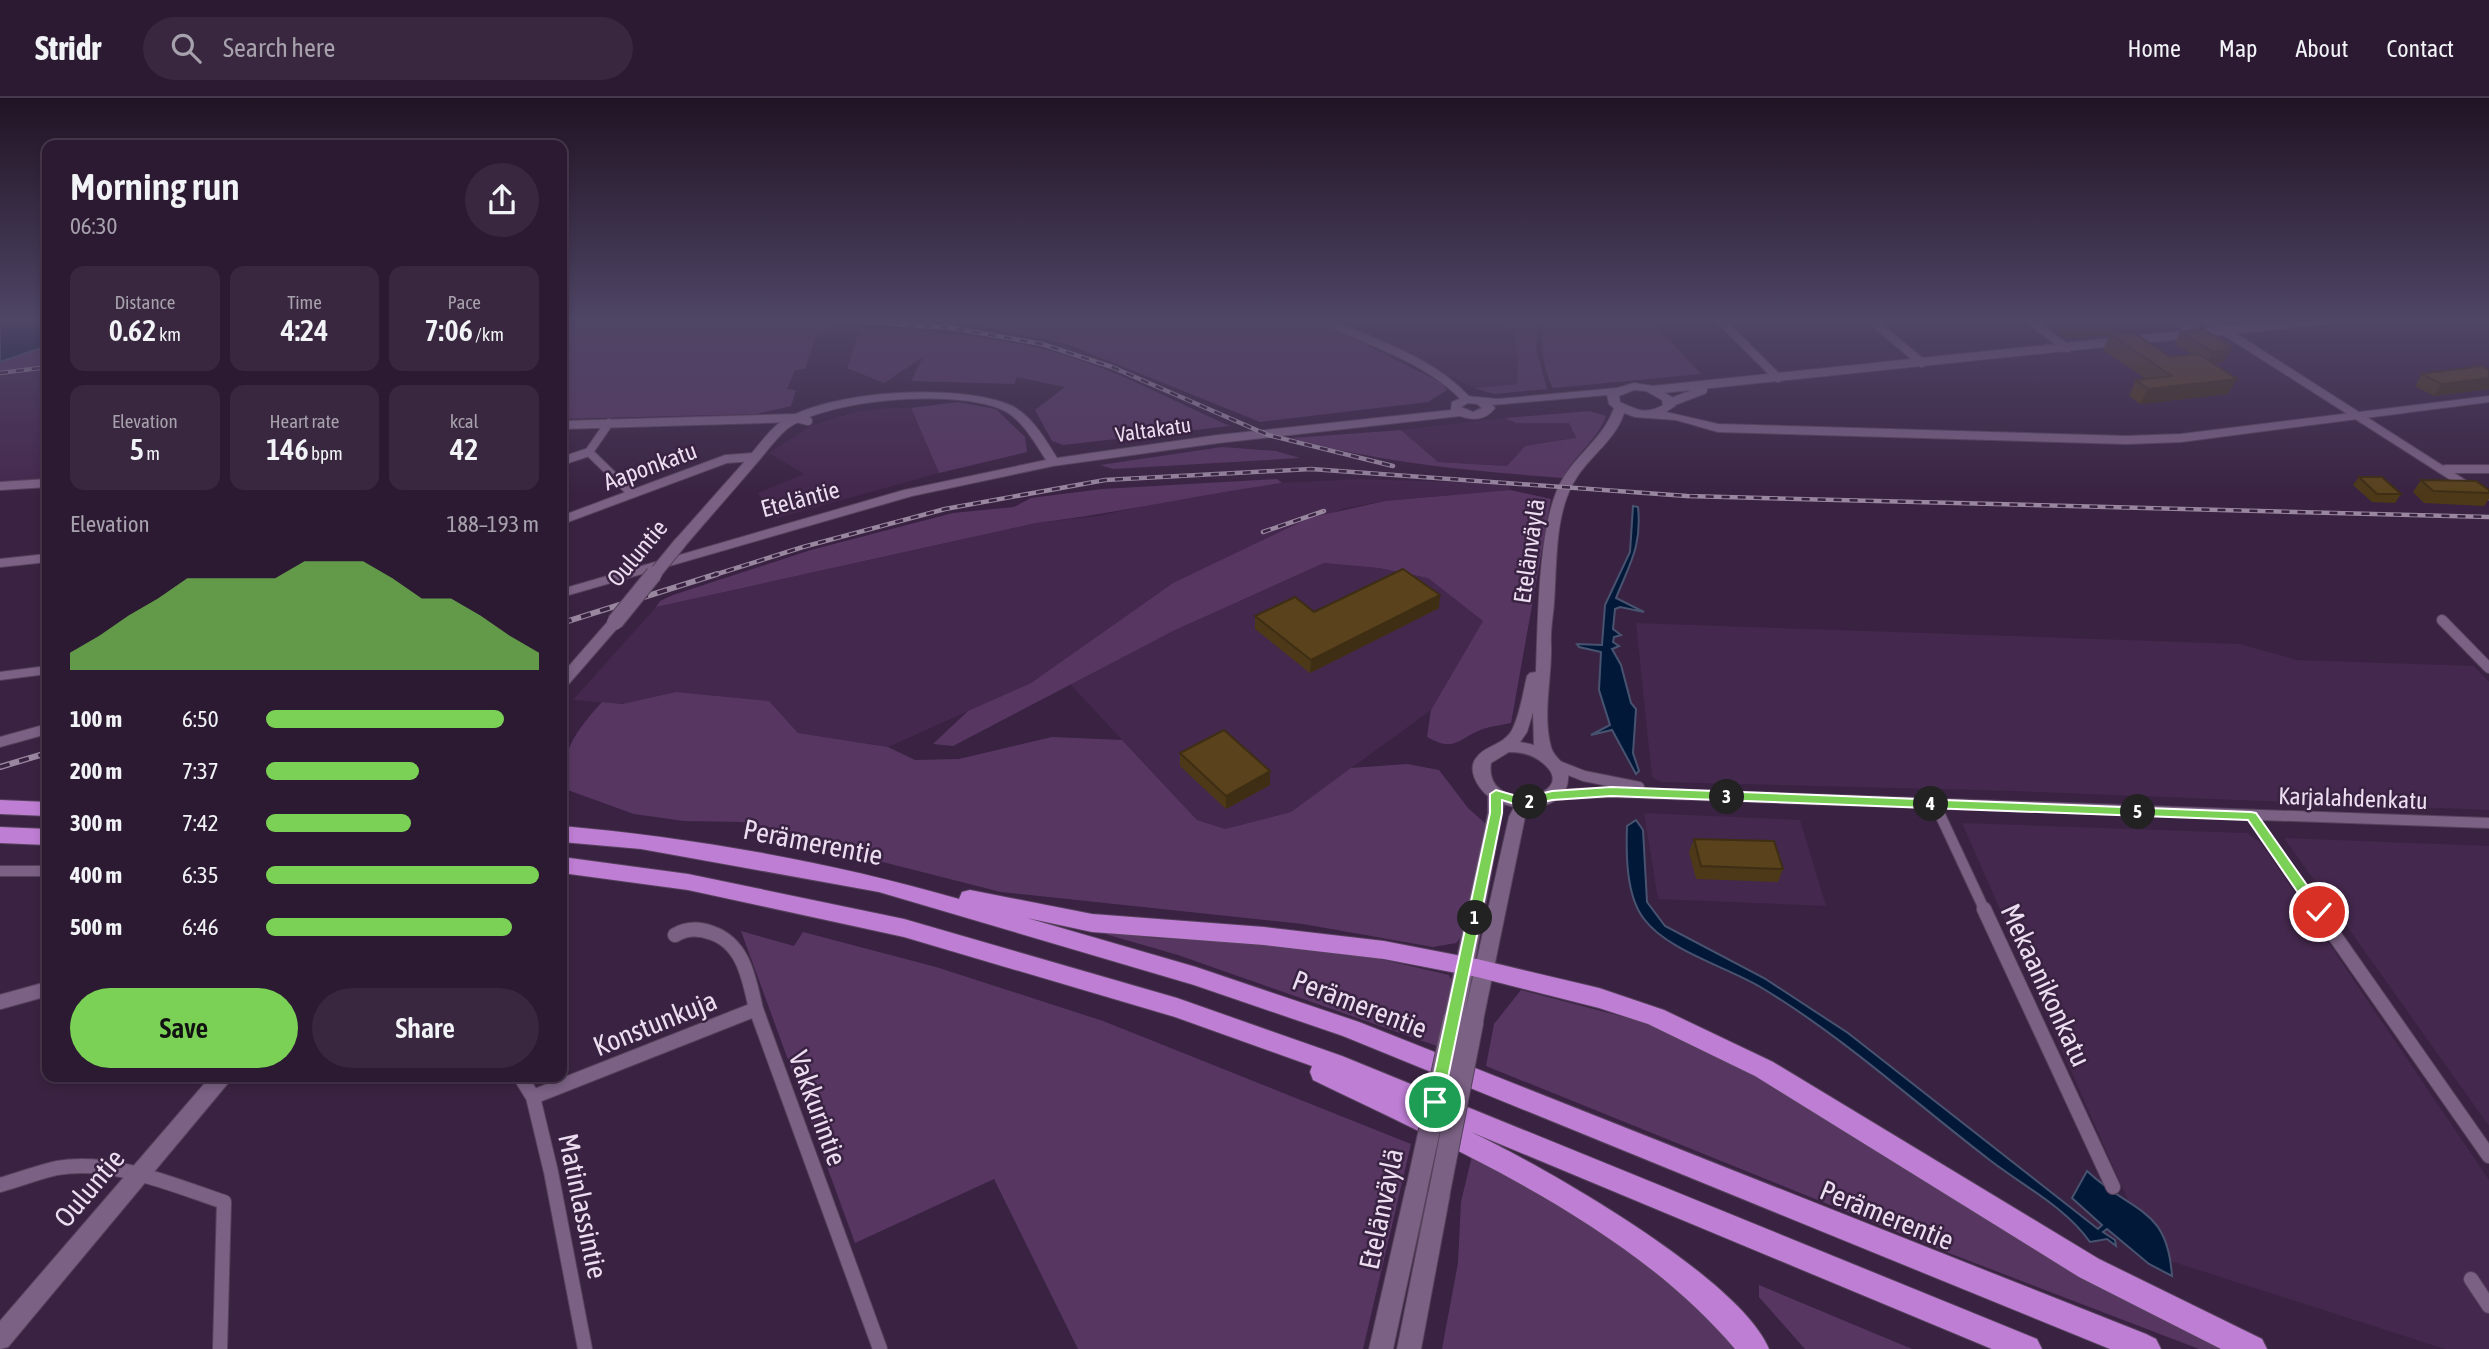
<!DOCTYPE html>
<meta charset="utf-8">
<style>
:root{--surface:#2c1a32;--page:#38273e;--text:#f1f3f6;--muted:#a6a1ac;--line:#48384d;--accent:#7bd155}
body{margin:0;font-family:"Asap Condensed",sans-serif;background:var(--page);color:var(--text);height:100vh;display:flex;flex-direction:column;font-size:26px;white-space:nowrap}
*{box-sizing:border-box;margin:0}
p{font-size:23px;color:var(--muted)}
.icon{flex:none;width:38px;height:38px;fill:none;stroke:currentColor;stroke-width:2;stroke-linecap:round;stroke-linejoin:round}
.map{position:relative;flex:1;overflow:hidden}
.sheet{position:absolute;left:42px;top:42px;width:525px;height:942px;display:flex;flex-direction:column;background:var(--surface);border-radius:14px;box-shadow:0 4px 10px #0003,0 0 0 2px var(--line)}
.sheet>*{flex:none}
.pin{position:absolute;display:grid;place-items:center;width:60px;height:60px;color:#fff;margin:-30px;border:4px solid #fff;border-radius:50%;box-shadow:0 2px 7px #0007}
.km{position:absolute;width:35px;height:35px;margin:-18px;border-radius:50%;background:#222;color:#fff;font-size:19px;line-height:35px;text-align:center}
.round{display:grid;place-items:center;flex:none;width:74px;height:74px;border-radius:37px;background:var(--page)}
.overview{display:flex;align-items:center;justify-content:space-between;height:119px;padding:0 28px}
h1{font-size:38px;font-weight:600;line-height:52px}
.metrics{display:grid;grid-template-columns:repeat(3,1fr);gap:10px;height:119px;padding:7px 28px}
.metrics div{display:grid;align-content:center;border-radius:14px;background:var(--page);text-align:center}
.metrics b{font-size:30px;font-weight:600}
.metrics small{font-size:19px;font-weight:400}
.metrics p{font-size:19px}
.chart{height:196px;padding:14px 28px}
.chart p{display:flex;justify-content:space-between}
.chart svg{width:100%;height:126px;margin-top:7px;fill:var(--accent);opacity:.7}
.primary-button{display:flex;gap:14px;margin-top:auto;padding:14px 28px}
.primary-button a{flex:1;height:80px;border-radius:42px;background:var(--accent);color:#111;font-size:28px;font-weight:600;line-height:80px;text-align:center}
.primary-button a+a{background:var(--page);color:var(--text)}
ul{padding:0 28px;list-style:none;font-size:23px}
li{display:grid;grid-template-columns:112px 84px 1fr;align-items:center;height:52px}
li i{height:18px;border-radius:9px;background:var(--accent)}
header{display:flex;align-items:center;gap:42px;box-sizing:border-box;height:98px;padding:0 35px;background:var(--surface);border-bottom:2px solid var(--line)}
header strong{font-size:33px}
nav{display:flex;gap:38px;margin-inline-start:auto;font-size:24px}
.search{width:490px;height:63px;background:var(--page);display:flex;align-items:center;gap:18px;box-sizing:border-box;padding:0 24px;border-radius:38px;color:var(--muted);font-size:26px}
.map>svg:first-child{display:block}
.built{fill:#44284d}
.green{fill:#573762}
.water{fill:#021838;stroke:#485370;stroke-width:2}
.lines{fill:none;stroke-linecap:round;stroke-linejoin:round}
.minor-far2-casing{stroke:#56425c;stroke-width:10}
.minor-far1-casing{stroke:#56425c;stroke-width:12}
.minor-casing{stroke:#56425c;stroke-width:16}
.tertiary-casing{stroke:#56425c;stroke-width:2}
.secondary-casing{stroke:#56425c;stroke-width:2}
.motorway-casing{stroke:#56425c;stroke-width:2}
.minor-far2{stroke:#7b6184;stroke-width:8}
.minor-far1{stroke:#7b6184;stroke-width:10}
.minor{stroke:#7b6184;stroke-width:14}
.tertiary{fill:#7b6184;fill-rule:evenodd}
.secondary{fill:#7b6184;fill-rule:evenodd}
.motorway{fill:#be7ed4;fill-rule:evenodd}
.rail-far1-casing{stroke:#9987a0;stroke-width:4.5}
.rail-casing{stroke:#9987a0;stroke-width:6}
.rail-far1{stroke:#3a2342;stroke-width:2.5;stroke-dasharray:8;stroke-linecap:butt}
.rail{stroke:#3a2342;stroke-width:3.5;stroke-dasharray:10;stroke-linecap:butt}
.secondary-bridge-far2-casing{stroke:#56425c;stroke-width:14;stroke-linecap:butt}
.secondary-bridge-far1-casing{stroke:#56425c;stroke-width:18;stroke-linecap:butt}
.secondary-bridge-casing{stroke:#56425c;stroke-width:23;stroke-linecap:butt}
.secondary-bridge-far2{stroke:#7b6184;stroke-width:12}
.secondary-bridge-far1{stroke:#7b6184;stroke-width:16}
.secondary-bridge{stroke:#7b6184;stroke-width:21}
.wall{fill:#4d3918}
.shaded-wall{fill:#3e2e14}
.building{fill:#59421c;stroke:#3e2e14;stroke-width:2}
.route{fill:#7bd155;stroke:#fff;stroke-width:2}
.labels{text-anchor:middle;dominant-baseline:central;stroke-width:5;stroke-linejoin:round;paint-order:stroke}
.far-street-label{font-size:21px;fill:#ecddf1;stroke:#3a2342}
.street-label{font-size:24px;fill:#ecddf1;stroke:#3a2342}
.near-street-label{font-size:28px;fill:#ecddf1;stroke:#3a2342}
</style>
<header>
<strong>Stridr</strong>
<div class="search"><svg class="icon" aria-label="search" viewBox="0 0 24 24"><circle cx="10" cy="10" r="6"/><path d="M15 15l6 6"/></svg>Search here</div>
<nav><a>Home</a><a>Map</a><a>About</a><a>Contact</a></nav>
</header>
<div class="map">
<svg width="2489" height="1251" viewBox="0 0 2489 1251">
<rect width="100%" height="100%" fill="#3a2342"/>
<!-- built -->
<path class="built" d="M1360 223 1513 230 1518 260 1517 286 1474 290 1355 230 1354 226Z
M47 270V381L0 384V278Z
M891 310H911L939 375 777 420 758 395 804 376 769 355 810 328 854 314Z
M1505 320 1516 325H1569L1576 341 1525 348 1507 368 1438 364 1401 332Z
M1361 381 1509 386 1510 392 1385 403 1342 411 1173 485 1031 585 888 649 798 635 769 603 676 594 622 606 573 602 656 509 1036 425 1097 418 1204 395 1282 385Z
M1324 465 1379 470 1428 480 1483 523 1431 612 1291 714 1225 731 1197 722 1069 585 1173 533Z
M1636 525 2240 546 2297 562 2474 568 2489 584V712L2014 693 1661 684 1652 679Z
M1644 715 1800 722 1826 808 1658 801Z
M1962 725 2247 735 2261 745 2489 1082V1251H2445L2152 1157Z
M2284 740 2489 748V1028Z"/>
<!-- green -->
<path class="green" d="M562 221C649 221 735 224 822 228 894 231 968 234 1038 250 1105 265 1168 301 1230 328L1063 347 1052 343 1035 312 1065 289 1017 279 1014 286 911 283 923 259 884 285 847 270 859 234 817 235 805 271 795 272 787 291 796 292 791 308 757 316 562 321Z
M909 221H1315L1442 285 1447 292 1428 304 1260 324 1067 246 989 230Z
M1458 221H1540L1536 250 1547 291 1494 296 1474 290 1517 286 1518 260 1513 230 1458 226Z
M1544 221H1650L1701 276 1553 290C1541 266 1541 248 1544 221Z
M42 249H47V266L0 273V265Z
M958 304 996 311 1025 339 1027 354 939 375 911 310Z
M1589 313 1606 318C1599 340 1574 357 1563 380 1471 373 1380 365 1292 340L1401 332 1438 364 1507 368 1525 348 1576 340 1569 325H1516L1505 320Z
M1222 349 1276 353 1300 360 1113 371 1100 367Z
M1277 381 1282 385C1200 396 1119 415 1036 425L656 509 660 503 673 497 811 452 953 415 1014 409 1031 400 1102 391Z
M1510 392 1551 401 1511 625C1502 627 1492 628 1483 631 1458 640 1456 655 1427 639L1431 612 1483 523 1428 480 1379 470 1324 465 1173 533 953 648 933 646 968 613 1031 585 1173 485 1309 420 1385 403Z
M676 594 769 603 798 635 888 649 915 662 959 661 1052 639 1122 642 1197 722 1225 731 1291 714 1351 670 1407 666 1439 672 1468 710 1486 726 1463 837 1456 845 1433 849 1303 826 1001 794 863 759 824 740 742 724 684 723 634 716 562 690C562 651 576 633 602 604L622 606Z
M1081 829 1153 840 1265 846 1367 858 1449 877 1452 884 1437 948 1178 857Z
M741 833 794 848 803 834 936 869 1103 923 1411 1046 1363 1251H1078L994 1081 855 1145Z
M1521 892 1643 924 1726 961 2225 1251H2199L1954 1157 1486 968 1494 926Z
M1472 1058C1567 1113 1665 1166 1737 1251H1442L1458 1165 1461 1104Z
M1759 1187 1912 1251H1805L1759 1199Z"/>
<!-- water -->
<path class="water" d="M0 221H47V248L0 264Z
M1633 408 1638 409C1642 448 1630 465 1616 500L1644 514 1620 509 1615 511 1613 531 1621 537 1614 539 1613 544 1619 548 1612 551 1621 567 1631 605 1636 611 1633 655 1639 673 1636 676 1612 632 1591 637 1610 627 1599 592 1601 554 1579 549 1577 546 1602 547 1605 507 1630 454Z
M1636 722 1643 732 1647 804 1665 828 1764 880 1848 935 2098 1131 2102 1127 2072 1100 2087 1073C2134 1117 2167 1108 2172 1178L2149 1166 2107 1131 2103 1134 2115 1142 2116 1148 2107 1141 2090 1144C2065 1109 2025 1089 1991 1063 1915 1005 1845 940 1762 890 1727 869 1668 853 1644 821 1626 798 1626 756 1627 728Z"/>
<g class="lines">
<defs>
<path id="minor-far2" d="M1340 221 1330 225C1376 246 1431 263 1466 301
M1719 221 1778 280
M1870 221 1922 265
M2028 221 2067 250
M2174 221 2195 235
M2206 221 2472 391 2489 398
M1653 292 2335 221
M1669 305 1703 292
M562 327 796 320 808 323
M589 354 631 395
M562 363 589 354 609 325
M2446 371H2489
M0 388 47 385
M562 422 726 361 754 359
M0 465 47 460"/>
<path id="minor-far1" d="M2442 522 2489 570
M1556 667 1584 678 1639 689
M1552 697 1611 694 2489 725
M1935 706 1985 813
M2251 718 2317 813
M0 773H47"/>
<path id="minor" d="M1984 811 2113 1089
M2316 811 2489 1058
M675 837C687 830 699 830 712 835 744 846 749 881 756 911L880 1251
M0 904 47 891
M520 978 533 999 551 1074 585 1251
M533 999 756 911
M0 1087C19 1082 38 1074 57 1070 112 1060 173 1087 224 1104L220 1251
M2471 1181 2489 1208"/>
<path id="tertiary" d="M47 568V576L0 582V574Z"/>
<path id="secondary" d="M1634 285 1653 288 1672 299 1675 308 1666 314 1718 326 2126 338 2181 336 2489 298V304L2181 344 2126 346 1718 334 1676 322 1635 319 1624 315C1616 341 1592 356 1577 379 1554 413 1557 465 1554 505 1553 519 1550 533 1551 547 1552 580 1542 617 1551 649 1554 661 1570 667 1568 681 1567 702 1547 708 1530 711L1525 719 1483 923 1480 929 1473 931 1466 929 1463 923 1509 719 1514 709 1504 706 1464 920 1461 926 1454 928 1447 926 1444 920 1488 715V698C1478 690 1466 671 1477 659 1486 647 1504 647 1512 632 1520 616 1523 595 1527 578L1530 575 1536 574C1538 525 1538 431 1559 388 1573 358 1603 342 1614 310L1609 306 1607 297 1492 307 1495 310C1486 322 1474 323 1460 318L1218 345 1053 368 912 398 562 499V491L904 392 1046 362C1035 345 1023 323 1005 313 960 290 827 300 787 331 775 341 765 356 755 367 732 394 708 421 685 448H675V442C699 415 722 389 746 362 756 351 766 336 778 326 823 292 961 284 1012 308 1032 318 1045 341 1057 360L1218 337 1451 312 1452 304 1466 298 1498 301 1617 290ZM1634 292 1646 293 1662 302 1663 307C1645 317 1638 312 1620 304L1619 298ZM1468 305 1477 306 1482 310 1473 314 1461 309ZM1533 614 1534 647 1520 644 1527 634ZM1509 654C1523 654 1534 657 1544 666 1582 699 1483 718 1491 665Z
M615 520 620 521 622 524 620 527 567 588 562 590V576L610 521Z
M47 626V636L0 649V639Z
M211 978H234L8 1249 0 1251V1223Z
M1417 1079 1425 1082 1428 1089 1393 1251H1369L1406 1089 1409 1082Z
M1439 1086 1447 1089 1450 1096 1421 1251H1397L1428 1096 1431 1089Z"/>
<path id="motorway" d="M0 702 47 704V718L0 716Z
M562 728C696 740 831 764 959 801L962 794 970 792 1092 816 1264 829 1384 843 1477 861 1599 890 1664 912 1773 964 2099 1161 2262 1241 2267 1251H2221L2079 1179 1755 978 1648 926 1599 910 1477 879 1384 861 1264 847 1092 834 1027 820 1196 869 1359 924 2146 1236 2156 1241 2161 1251H2110L1343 938 1194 887 879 794 641 751 562 744Z
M0 729 47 731V747L0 745Z
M562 759 688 776 904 821 1177 900 1342 958 2037 1241 2042 1251H1992L1471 1034C1543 1068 1739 1179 1769 1251H1735C1630 1127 1457 1052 1313 982L1310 974 1312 968 1175 919 904 839 688 792 562 775Z"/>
</defs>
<!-- minor-far2 casing -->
<use href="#minor-far2" class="minor-far2-casing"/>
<!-- minor-far1 casing -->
<use href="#minor-far1" class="minor-far1-casing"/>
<!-- minor casing -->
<use href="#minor" class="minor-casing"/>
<!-- tertiary casing -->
<use href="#tertiary" class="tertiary-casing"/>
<!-- secondary casing -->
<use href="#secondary" class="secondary-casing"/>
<!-- motorway casing -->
<use href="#motorway" class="motorway-casing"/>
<!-- minor-far2 -->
<use href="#minor-far2" class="minor-far2"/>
<!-- minor-far1 -->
<use href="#minor-far1" class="minor-far1"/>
<!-- minor -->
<use href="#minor" class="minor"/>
<!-- tertiary -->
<use href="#tertiary" class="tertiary"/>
<!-- secondary -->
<use href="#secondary" class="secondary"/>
<!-- motorway -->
<use href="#motorway" class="motorway"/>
<defs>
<path id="rail-far1" d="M829 221 952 230 1042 246 1112 269 1268 337 1393 368
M0 275 47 269
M1263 434 1324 413
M711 478 803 449 945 411 1105 382 1311 371 1687 398 2489 419"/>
<path id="rail" d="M562 525 717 476
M0 669 47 655"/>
</defs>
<!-- rail-far1 casing -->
<use href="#rail-far1" class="rail-far1-casing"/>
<!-- rail casing -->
<use href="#rail" class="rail-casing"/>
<!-- rail-far1 -->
<use href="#rail-far1" class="rail-far1"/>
<!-- rail -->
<use href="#rail" class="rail"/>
<defs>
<path id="secondary-bridge-far2" d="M653 478 680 445"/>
<path id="secondary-bridge-far1" d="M615 524 654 476"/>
<path id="secondary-bridge" d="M1417 1089 1454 920
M1439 1096 1473 923"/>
</defs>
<!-- secondary-bridge-far2 casing -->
<use href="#secondary-bridge-far2" class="secondary-bridge-far2-casing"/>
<!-- secondary-bridge-far1 casing -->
<use href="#secondary-bridge-far1" class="secondary-bridge-far1-casing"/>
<!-- secondary-bridge casing -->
<use href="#secondary-bridge" class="secondary-bridge-casing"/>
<!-- secondary-bridge-far2 -->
<use href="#secondary-bridge-far2" class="secondary-bridge-far2"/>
<!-- secondary-bridge-far1 -->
<use href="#secondary-bridge-far1" class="secondary-bridge-far1"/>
<!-- secondary-bridge -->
<use href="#secondary-bridge" class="secondary-bridge"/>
</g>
<!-- wall -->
<path class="wall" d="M2040 221H2110L2115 225 2109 238 2067 240Z
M2180 234 2232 249 2223 264 2213 265 2228 296 2140 306 2129 298 2136 282 2146 281 2103 252 2110 236 2170 259 2193 257 2174 245Z
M2422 276 2489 280V291L2434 298 2415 288Z
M2359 379 2401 396 2395 405 2372 404 2353 387Z
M2421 382 2489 392V401L2484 408 2424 405 2413 394Z
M1439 510 1310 575 1255 531V518L1314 514Z
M1180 655 1270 673V687L1226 711 1180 668Z
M1694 741 1783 771 1778 784 1696 781 1689 754Z"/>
<!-- shaded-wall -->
<path class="shaded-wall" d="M2225 249H2232L2223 264 2207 266 2213 254Z
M2489 280V291L2434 298 2441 286Z
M2237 281 2228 296 2140 306 2148 291Z
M1440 497 1439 510 1310 575 1311 562Z
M1270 673V687L1226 711V698Z"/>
<!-- building -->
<path class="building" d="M2061 221H2110L2115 225H2112L2114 227 2072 229Z
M2203 231 2232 249H2225L2229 252 2213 254 2180 234Z
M2133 234 2170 259 2199 256 2237 281 2148 291 2136 282 2172 278 2110 236Z
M2482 268 2489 272V280L2441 286 2422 276Z
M2359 379H2382L2401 396H2377Z
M2421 382 2476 383 2489 392V395L2433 393Z
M1403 471 1440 497 1311 562 1255 518 1295 499 1314 514Z
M1224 632 1270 673 1226 698 1180 655Z
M1694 741 1774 743 1783 771 1701 768Z"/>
<!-- sky -->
<linearGradient id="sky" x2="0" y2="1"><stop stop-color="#201324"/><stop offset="0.56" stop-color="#4f4565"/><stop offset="1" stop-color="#4f4565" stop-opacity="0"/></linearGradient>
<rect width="2489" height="397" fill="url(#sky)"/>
<!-- route -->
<path class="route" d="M1611 689 2251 714 2256 715 2326 814 2319 820 2314 818 2248 722 1611 698 1552 702 1524 709 1502 702V715L1443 1004 1440 1009H1430L1428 1004 1490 715V696L1496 692 1524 700 1552 693Z"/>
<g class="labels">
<!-- far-street labels -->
<g class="far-street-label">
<text transform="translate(1153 331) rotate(-8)">Valtakatu</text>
</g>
<!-- street labels -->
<g class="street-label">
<text transform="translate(650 368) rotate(-20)">Aaponkatu</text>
<text transform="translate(800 401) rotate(-15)">Eteläntie</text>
<text transform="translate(1529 453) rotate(-82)">Etelänväylä</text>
<text transform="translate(637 455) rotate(-50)">Ouluntie</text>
<text transform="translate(2353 700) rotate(2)">Karjalahdenkatu</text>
</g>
<!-- near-street labels -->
<g class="near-street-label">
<text transform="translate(813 744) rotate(11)">Perämerentie</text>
<text transform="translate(2046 887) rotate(65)">Mekaanikonkatu</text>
<text transform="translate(1360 906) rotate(21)">Perämerentie</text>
<text transform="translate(655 925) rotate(-22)">Konstunkuja</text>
<text transform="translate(818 1010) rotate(70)">Vakkurintie</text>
<text transform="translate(89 1090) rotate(-50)">Ouluntie</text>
<text transform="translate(583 1108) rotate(78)">Matinlassintie</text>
<text transform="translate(1381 1111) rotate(-78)">Etelänväylä</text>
<text transform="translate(1887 1117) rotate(22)">Perämerentie</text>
</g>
</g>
</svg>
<div class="pin" style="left:1435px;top:1004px;background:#1e9e55"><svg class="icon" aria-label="arrive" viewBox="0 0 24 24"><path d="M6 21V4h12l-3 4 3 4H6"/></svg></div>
<div class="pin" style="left:2319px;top:814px;background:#d93025"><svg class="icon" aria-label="check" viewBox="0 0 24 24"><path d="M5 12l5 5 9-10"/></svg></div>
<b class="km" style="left:1475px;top:820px">1</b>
<b class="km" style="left:1530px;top:704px">2</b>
<b class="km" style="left:1727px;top:699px">3</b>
<b class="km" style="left:1931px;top:706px">4</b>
<b class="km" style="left:2138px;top:714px">5</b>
<section class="sheet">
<div class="overview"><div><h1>Morning run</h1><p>06:30</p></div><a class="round"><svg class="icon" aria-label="share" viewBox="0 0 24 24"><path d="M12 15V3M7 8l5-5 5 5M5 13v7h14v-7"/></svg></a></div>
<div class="metrics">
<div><p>Distance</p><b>0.62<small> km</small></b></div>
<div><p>Time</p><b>4:24</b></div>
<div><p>Pace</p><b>7:06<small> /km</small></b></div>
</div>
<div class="metrics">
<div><p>Elevation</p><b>5<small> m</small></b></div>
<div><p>Heart rate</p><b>146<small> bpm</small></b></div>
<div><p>kcal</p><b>42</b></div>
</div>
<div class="chart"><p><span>Elevation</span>188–193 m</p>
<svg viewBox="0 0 160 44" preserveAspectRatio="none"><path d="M0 44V38L10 32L20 25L30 19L40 12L50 12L60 12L70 12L80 6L90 6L100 6L110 12L120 19L130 19L140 25L150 32L160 38V44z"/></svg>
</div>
<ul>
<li><b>100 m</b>6:50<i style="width:87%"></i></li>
<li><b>200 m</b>7:37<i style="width:56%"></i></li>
<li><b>300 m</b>7:42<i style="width:53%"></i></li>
<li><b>400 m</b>6:35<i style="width:100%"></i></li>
<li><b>500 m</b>6:46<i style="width:90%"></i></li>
</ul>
<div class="primary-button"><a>Save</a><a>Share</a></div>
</section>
</div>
